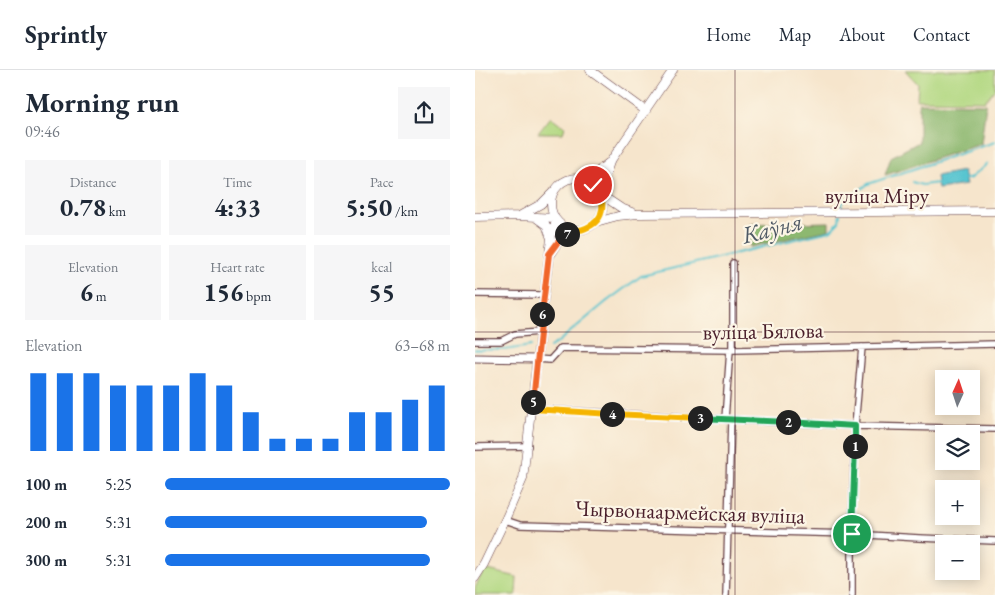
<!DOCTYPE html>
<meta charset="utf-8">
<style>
:root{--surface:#fff;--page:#f6f6f7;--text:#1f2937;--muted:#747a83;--line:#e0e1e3;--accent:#1a73e8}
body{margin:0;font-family:"EB Garamond",serif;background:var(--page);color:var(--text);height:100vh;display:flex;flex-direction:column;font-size:19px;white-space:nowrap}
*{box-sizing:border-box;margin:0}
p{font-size:16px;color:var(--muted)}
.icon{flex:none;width:28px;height:28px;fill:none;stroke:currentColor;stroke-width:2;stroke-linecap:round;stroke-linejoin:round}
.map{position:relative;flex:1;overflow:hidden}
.side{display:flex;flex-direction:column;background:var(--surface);width:475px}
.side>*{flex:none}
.needle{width:32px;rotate:3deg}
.tools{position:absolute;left:460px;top:300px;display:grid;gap:10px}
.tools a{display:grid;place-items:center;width:45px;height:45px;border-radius:0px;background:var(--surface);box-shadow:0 2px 12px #0003;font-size:25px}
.pin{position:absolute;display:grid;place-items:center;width:42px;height:42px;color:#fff;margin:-21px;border:2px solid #fff;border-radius:50%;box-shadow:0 1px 5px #0007}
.km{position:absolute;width:25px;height:25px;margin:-12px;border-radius:50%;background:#222;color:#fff;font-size:14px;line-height:25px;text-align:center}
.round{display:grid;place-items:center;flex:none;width:52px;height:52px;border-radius:0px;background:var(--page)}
.overview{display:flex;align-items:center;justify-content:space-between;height:85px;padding:0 25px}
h1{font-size:28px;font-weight:700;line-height:38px}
.figures{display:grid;grid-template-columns:repeat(3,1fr);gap:8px;height:85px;padding:5px 25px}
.figures div{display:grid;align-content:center;border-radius:0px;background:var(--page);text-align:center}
.figures b{font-size:25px;font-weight:700}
.figures small{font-size:14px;font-weight:400}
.figures p{font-size:14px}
.chart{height:140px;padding:10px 25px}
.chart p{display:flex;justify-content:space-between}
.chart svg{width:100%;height:90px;margin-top:5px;stroke:var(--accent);stroke-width:6}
ul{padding:0 25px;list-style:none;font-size:16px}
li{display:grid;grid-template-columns:80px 60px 1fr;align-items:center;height:38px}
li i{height:12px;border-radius:6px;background:var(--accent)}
header{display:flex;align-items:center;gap:30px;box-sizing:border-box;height:70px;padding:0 25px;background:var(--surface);border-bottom:1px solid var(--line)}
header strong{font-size:24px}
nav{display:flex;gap:28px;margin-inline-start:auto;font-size:18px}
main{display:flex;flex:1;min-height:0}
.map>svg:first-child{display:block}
.green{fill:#b2d882;stroke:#7e7c56}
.forest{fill:#8db870;stroke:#6c6c4e}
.water{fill:#58c5d0;stroke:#51727e}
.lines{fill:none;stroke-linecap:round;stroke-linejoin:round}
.stream{stroke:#58c5d0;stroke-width:2}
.minor-casing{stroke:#643d43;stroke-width:8}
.tertiary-casing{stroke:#643d43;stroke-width:9}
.secondary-casing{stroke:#643d43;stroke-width:9}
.minor{stroke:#fff;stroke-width:5.5}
.tertiary{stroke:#fff;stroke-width:7}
.secondary{stroke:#fff;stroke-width:8}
.split-1-casing{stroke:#fff;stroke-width:10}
.split-2-casing{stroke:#fff;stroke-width:10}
.split-3-casing{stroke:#fff;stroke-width:10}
.split-4-casing{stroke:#fff;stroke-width:10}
.split-5-casing{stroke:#fff;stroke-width:10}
.split-6-casing{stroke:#fff;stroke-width:10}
.split-7-casing{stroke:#fff;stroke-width:10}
.split-8-casing{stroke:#fff;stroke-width:10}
.split-1{stroke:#22a559;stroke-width:6}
.split-2{stroke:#22a559;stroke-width:6}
.split-3{stroke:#22a559;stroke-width:6}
.split-4{stroke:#f5b400;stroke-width:6}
.split-5{stroke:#f5b400;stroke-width:6}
.split-6{stroke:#f0652b;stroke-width:6}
.split-7{stroke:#f0652b;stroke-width:6}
.split-8{stroke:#f5b400;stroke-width:6}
.grid{fill:none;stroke:#4a1f2b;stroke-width:1;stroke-opacity:0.55}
.labels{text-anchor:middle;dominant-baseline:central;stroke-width:4.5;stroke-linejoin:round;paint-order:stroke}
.street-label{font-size:22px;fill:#4a1f2b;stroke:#fcf5e5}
.water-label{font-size:24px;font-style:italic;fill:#4f5965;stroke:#fcf5e5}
</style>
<header>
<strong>Sprintly</strong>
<nav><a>Home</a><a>Map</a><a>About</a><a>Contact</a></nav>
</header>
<main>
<section class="side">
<div class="overview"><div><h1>Morning run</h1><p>09:46</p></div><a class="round"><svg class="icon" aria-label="share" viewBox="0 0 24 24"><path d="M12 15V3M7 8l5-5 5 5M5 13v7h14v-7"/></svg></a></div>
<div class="figures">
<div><p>Distance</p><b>0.78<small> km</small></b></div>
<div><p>Time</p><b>4:33</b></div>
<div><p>Pace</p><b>5:50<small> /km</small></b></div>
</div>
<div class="figures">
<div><p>Elevation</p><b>6<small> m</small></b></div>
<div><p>Heart rate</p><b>156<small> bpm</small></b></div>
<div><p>kcal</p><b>55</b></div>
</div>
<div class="chart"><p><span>Elevation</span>63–68 m</p>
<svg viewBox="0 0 160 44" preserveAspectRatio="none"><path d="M5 44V6M15 44V6M25 44V6M35 44V12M45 44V12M55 44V12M65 44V6M75 44V12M85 44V25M95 44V38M105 44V38M115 44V38M125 44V25M135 44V25M145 44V19M155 44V12"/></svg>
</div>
<ul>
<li><b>100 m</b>5:25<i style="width:100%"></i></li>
<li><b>200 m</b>5:31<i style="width:92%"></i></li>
<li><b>300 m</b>5:31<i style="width:93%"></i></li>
</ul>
</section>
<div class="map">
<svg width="520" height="525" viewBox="0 0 520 525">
<rect width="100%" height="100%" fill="#fcf5e5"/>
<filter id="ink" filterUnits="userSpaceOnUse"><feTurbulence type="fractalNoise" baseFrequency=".02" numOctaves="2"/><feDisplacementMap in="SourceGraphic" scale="10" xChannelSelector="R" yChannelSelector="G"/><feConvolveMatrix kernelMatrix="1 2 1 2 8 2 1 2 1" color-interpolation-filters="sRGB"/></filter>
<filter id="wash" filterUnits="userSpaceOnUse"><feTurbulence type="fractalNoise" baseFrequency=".0096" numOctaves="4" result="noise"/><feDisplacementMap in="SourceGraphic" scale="20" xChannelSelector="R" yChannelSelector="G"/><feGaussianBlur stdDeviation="1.12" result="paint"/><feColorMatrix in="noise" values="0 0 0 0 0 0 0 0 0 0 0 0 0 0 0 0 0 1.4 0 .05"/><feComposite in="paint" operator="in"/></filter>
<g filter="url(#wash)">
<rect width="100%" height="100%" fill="#f6e5cc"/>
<!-- green -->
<path class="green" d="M430 0H520V19L510 31 442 30 443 14Z
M76 47 90 57 88 63H63Z
M9 499 42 507 41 525H0V518Z"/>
<!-- forest -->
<path class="forest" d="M444 33 511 34 506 74 410 105 416 87 444 72Z
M354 152V160L275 177V154Z"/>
<!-- water -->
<path class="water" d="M488 101 491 115 463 119 461 106Z"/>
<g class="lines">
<!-- stream -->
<path class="stream" d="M490 109H494L512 94
M437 112 447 115 463 113
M366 140 367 133 393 114 520 72
M75 277 83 272 131 232 166 206 355 161 364 152 365 144
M0 280H30L56 276"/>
</g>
</g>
<g filter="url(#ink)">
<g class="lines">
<defs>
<path id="minor" d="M0 224 69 225
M0 271H26L40 264 65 262
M258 280V193
M62 289 75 290 86 278 258 280 520 274
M57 339 380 356 520 359
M250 349 255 280
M0 377 53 376
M30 450 45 455 377 464 444 468 520 471
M251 525 256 350
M377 525V464L380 356 387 277"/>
<path id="tertiary" d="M0 288 62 289"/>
<path id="secondary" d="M115 0 171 41
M104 108 122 102 133 93
M76 134a26 26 0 1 1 52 0a26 26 0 1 1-52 0Z
M125 122 135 92 198 0
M125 124 146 138 159 143
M46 145 66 134 77 123
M0 147 45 146 79 148
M60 147 71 155 75 166
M121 152 143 146 163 144 520 141
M76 183 83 172 99 160
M0 508 9 494 30 450 48 409 76 168 81 150"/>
</defs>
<!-- minor casing -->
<use href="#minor" class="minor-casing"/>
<!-- tertiary casing -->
<use href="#tertiary" class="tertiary-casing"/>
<!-- secondary casing -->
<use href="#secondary" class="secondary-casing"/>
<!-- minor -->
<use href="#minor" class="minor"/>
<!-- tertiary -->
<use href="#tertiary" class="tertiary"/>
<!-- secondary -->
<use href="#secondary" class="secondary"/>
</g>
</g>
<g class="lines" filter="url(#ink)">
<defs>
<path id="split-1" d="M377 464 380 376"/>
<path id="split-2" d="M313 352 380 356V376"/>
<path id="split-3" d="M225 348 313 352"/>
<path id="split-4" d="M137 344 225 348"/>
<path id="split-5" d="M58 332 57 339 137 344"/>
<path id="split-6" d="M58 332 67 244"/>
<path id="split-7" d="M67 244 74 184 83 172 92 164"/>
<path id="split-8" d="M92 164C101 158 103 162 111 158 131 150 132 128 118 115"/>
</defs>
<!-- split-1 casing -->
<use href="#split-1" class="split-1-casing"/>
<!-- split-2 casing -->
<use href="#split-2" class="split-2-casing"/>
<!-- split-3 casing -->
<use href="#split-3" class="split-3-casing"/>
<!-- split-4 casing -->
<use href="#split-4" class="split-4-casing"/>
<!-- split-5 casing -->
<use href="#split-5" class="split-5-casing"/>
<!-- split-6 casing -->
<use href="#split-6" class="split-6-casing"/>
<!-- split-7 casing -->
<use href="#split-7" class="split-7-casing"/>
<!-- split-8 casing -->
<use href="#split-8" class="split-8-casing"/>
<!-- split-1 -->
<use href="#split-1" class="split-1"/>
<!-- split-2 -->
<use href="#split-2" class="split-2"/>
<!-- split-3 -->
<use href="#split-3" class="split-3"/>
<!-- split-4 -->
<use href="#split-4" class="split-4"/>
<!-- split-5 -->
<use href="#split-5" class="split-5"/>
<!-- split-6 -->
<use href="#split-6" class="split-6"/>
<!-- split-7 -->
<use href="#split-7" class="split-7"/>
<!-- split-8 -->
<use href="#split-8" class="split-8"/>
</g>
<!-- grid -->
<path class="grid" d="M260 0V525M0 262H520"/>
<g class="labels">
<!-- street labels -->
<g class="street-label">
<text x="402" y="125">вуліца Міру</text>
<text transform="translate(288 261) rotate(-1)">вуліца Бялова</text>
<text transform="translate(215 442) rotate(2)">Чырвонаармейская вуліца</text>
</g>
<!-- water labels -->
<g class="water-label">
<text transform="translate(297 158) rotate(-14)">Каўня</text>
</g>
</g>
</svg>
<div class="tools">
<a><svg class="needle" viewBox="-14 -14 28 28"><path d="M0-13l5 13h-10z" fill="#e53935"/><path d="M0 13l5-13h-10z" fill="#747a83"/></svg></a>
<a><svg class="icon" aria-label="layers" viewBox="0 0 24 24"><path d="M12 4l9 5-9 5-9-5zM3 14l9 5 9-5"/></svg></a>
<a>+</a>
<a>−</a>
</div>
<div class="pin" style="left:377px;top:464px;background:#1e9e55"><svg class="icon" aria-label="arrive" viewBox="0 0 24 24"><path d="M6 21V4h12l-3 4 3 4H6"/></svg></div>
<div class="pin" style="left:118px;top:115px;background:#d93025"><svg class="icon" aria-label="check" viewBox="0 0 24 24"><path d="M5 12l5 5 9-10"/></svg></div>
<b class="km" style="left:380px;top:376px">1</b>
<b class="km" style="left:313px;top:352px">2</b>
<b class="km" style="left:225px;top:348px">3</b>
<b class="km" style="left:137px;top:344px">4</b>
<b class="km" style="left:58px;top:332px">5</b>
<b class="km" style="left:67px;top:244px">6</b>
<b class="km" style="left:92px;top:164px">7</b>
</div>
</main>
